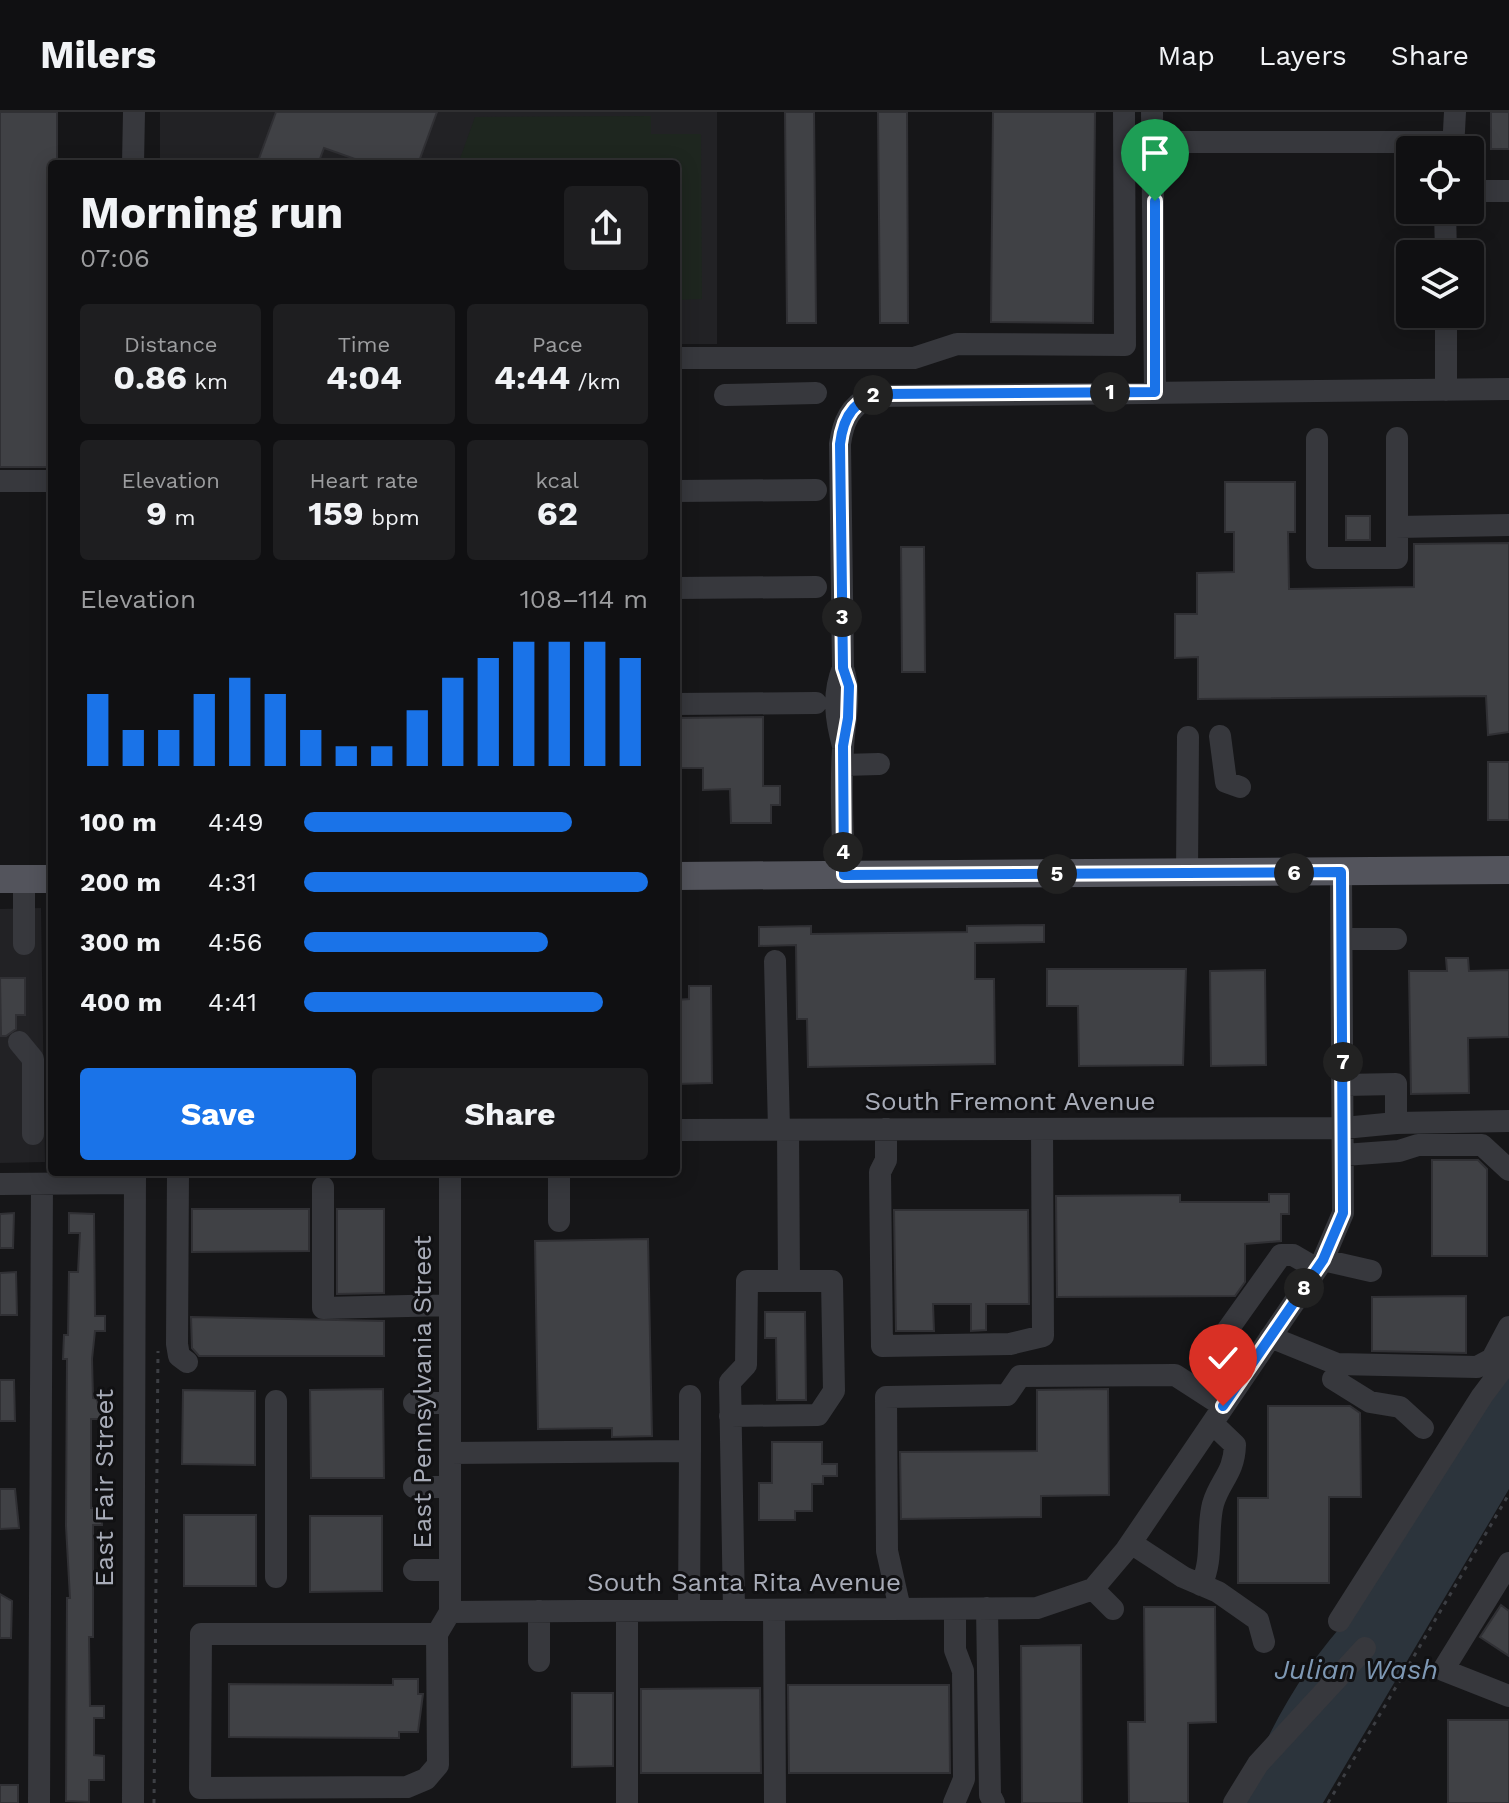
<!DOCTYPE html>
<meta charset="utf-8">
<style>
:root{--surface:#101012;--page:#1e1e20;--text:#f1f3f6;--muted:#9c9d9f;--line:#303032;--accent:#1a73e8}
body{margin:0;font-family:"Work Sans",sans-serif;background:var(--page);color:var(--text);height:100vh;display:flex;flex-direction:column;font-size:30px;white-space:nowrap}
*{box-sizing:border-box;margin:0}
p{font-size:26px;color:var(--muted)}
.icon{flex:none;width:44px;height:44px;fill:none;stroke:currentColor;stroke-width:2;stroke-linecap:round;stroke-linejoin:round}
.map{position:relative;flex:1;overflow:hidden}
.details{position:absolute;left:48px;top:48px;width:632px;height:1016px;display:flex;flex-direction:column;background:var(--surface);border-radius:8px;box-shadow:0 4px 20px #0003,0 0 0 2px var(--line)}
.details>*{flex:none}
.buttons{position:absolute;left:1396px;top:24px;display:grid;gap:16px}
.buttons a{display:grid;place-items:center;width:88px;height:88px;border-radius:8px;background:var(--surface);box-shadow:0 4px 20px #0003,0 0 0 2px var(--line);font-size:40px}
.pin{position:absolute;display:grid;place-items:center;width:68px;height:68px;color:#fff;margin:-82px -34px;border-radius:50% 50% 50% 0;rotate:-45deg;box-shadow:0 0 8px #0007}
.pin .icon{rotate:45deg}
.km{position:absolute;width:40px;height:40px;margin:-20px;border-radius:50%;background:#222;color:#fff;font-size:22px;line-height:40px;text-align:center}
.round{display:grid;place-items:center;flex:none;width:84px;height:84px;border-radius:8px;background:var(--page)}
.headline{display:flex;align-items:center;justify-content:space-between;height:136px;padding:0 32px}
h1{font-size:44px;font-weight:700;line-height:60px}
.figures{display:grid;grid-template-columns:repeat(3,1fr);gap:12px;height:136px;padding:8px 32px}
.figures div{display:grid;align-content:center;border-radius:8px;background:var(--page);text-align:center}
.figures b{font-size:34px;font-weight:700}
.figures small{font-size:22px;font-weight:400}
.figures p{font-size:22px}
.chart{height:224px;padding:16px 32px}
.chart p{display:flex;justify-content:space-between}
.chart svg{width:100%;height:144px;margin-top:8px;stroke:var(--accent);stroke-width:6}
.action{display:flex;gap:16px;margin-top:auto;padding:16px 32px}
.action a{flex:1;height:92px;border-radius:8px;background:var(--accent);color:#fff;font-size:32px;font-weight:700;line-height:92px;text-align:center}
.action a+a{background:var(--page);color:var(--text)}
ul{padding:0 32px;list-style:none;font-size:26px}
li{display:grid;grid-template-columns:128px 96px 1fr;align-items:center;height:60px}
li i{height:20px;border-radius:10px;background:var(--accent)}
header{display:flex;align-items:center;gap:48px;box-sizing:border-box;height:112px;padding:0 40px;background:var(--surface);border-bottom:2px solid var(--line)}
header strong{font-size:38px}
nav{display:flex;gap:44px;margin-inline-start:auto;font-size:28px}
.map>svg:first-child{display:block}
.built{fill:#222225}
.green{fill:#1e261f}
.water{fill:#2c343c}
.building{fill:#404145;stroke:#303034;stroke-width:2}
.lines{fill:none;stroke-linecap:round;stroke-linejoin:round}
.path{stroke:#3d3f44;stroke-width:3;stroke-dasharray:4 6;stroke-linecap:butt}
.minor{stroke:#37383d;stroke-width:22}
.major{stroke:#53545c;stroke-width:28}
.route-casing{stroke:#fff;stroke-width:16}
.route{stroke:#1a73e8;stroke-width:10}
.labels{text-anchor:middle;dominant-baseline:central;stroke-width:6;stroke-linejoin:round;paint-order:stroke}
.street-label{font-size:26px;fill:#a8acb8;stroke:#111113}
.water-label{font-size:28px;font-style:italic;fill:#7e98b4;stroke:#111113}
</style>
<header>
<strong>Milers</strong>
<nav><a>Map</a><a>Layers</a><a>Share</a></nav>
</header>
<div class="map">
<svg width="1509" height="1691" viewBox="0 0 1509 1691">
<rect width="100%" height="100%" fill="#161618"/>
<!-- built -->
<path class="built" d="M160 0H717V232H676V52H160Z
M41 796 45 1050 0 1051V797Z"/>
<!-- green -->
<path class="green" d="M651 4V22H701L702 187 676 188V52H458L475 5Z"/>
<!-- water -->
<path class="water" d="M1509 1256V1377L1323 1691H1241C1264 1622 1304 1553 1354 1500Z"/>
<!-- building -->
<path class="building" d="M0 0H57V52H52V355H0Z
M276 0H437L418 52H369L324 36 318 52H257Z
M785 0H814L816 211H787Z
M878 0H907L908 211H880Z
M993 0H1095L1093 211 991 210Z
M1491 0H1509V37H1491Z
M1225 370H1295V420H1288L1289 477 1414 475V432L1509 431V620L1488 623 1486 584 1198 587V545L1175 546V502H1197V461L1234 460V420H1225Z
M1346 404H1370V428H1346Z
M901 435H924L925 560H902Z
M763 605V674H780V693H771V711H731L730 677 703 678V656H676V606Z
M1488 650H1509V708H1488Z
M1044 813V830L975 831V867H994L995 952 808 955 807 907H797L796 833 759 834V815L811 814V822L967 820V814Z
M1446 846H1468L1469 859 1509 858V925L1468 926 1469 981 1411 982 1409 859H1447Z
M1047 857H1186L1183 953 1079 954 1078 894H1047Z
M1265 858 1266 953 1211 954 1210 859Z
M0 866H25V903H16V917L6 924H1Z
M689 874H711L712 971 676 972V888L689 887Z
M1432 1048H1478L1487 1057V1144H1432Z
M1269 1082H1289V1102H1281V1129L1245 1132V1170L1235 1184 1057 1185 1056 1084 1180 1083V1090H1269Z
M192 1097H309V1139L192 1140Z
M337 1097H384V1181L337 1182Z
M894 1098H1028L1029 1192H986V1218L971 1219V1192H933L934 1219H896Z
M14 1101 13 1136H0V1102Z
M69 1101 94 1102 95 1204H105V1219H95L92 1247 93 1286 97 1287 98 1293H107L108 1307H91V1396H101L102 1413H93V1525H89L90 1594H104V1606H94V1643L104 1644V1668H89V1690L66 1689 67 1486H70L66 1414 67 1247H63L64 1223H68L69 1160H78L80 1121H69Z
M648 1127 652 1324 612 1325V1316L538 1317 535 1129Z
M16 1160 17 1203H0V1161Z
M1466 1184V1241L1372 1239V1185Z
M765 1200H805L806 1288H777L776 1226H765Z
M191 1205 384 1209V1244H199L192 1236Z
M0 1268H14L15 1309H0Z
M383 1277 384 1366H311L310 1278Z
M1108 1277 1109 1383 1041 1384V1405L901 1407 900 1340 1037 1339V1278Z
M183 1278 255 1279V1353L182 1352Z
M1268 1294H1350L1360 1301 1361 1385H1329V1471H1238V1386H1268Z
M772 1330H822V1352H837V1364H823V1372H812V1399H795V1408H759V1371H772Z
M0 1377H15L19 1416 0 1417Z
M184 1403H256V1474H184Z
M310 1404H382V1479L310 1480Z
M0 1482 12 1489 11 1526H0Z
M1501 1493 1509 1499V1544L1480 1525Z
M1144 1495H1215L1216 1610 1188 1611V1691H1129L1128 1610H1145Z
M1081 1533 1082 1691H1022L1021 1534Z
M393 1567H418V1582H423L418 1620H399V1626L229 1625V1572L393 1573Z
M788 1573H949L950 1661H789Z
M760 1576 761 1661H641V1577Z
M572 1581H613V1654L572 1655Z
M1448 1608H1509V1691H1448Z
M0 1673H18V1691H0Z"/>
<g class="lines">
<!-- path -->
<path class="path" d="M154 1691 158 1239
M1328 1691 1509 1382"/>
<!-- minor -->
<path class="minor" d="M1152 0 1155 280
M1155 30H1455
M1453 38 1455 0
M133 52 134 0
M1470 79H1509
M1445 98 1446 142
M1446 202V278
M676 246H914L957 232 1125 233 1124 0
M725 283 816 281
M1317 327V446H1397V326
M0 369H52
M676 379 816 378
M1397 415 1509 413
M676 476 816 475
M843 556 840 332C843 310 850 294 871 284L1509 277
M676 592 816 591
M1220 624 1226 670 1240 675
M843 634C836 608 832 583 843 556 852 586 844 608 843 637 840 679 843 721 844 763
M843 653 879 652
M1187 761 1188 625
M24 767V832
M1342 827H1396
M775 849 779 1018
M19 930 33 947V1022
M1344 973 1396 972V1011L1509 1009
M886 1017V1048L880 1060 882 1234 1010 1232 1043 1224 1042 1017
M676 1018 1344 1016 1396 1011
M788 1018 789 1169
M1344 1043 1399 1039 1418 1033H1482L1509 1058
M178 1060 177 1232 179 1244 187 1250
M450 1060V1500
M559 1060V1109
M0 1072 135 1071
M323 1075V1196L450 1193
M1323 1148 1371 1159
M1270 1225 1337 1252 1477 1255 1492 1247 1509 1215
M1256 1246 1224 1223 1281 1143H1293L1317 1157
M1333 1267 1370 1290 1400 1295 1423 1316
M690 1284V1339
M414 1291H450
M730 1304 818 1303 834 1279 832 1169H747L746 1253 730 1270 734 1498
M450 1341 690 1339 689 1498
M414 1375H450
M1131 1431 1183 1465 1218 1480 1258 1508 1264 1530
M1509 1451 1443 1558 1509 1584
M414 1458H450
M276 1465V1289
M1201 1473C1214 1447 1206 1419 1213 1392 1220 1368 1234 1362 1235 1333L1212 1311
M1093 1477 1113 1497
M987 1496 990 1683 994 1691
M900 1497 887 1439 886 1285 1007 1283 1020 1264 1175 1263 1223 1294
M774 1498 775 1691
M539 1499V1549
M627 1499V1691
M450 1500 1037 1496 1093 1477 1126 1438 1323 1148 1343 1101 1341 760
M1339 1509 1482 1284 1509 1248
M437 1522H201L200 1676 407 1675 426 1667 438 1653 437 1522 450 1500
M39 1691 42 1072
M133 1691 135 1060
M954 1691 964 1667 963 1559 955 1538V1497
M1234 1691 1258 1652 1365 1536"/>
<!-- major -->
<path class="major" d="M676 764 1509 758
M0 767H52"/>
</g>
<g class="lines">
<defs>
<path id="route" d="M1155 89V280L882 282C854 286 843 306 840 332L843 556 849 574 848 606 843 634 844 763 1341 760 1343 1101 1323 1148 1223 1294"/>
</defs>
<!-- route casing -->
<use href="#route" class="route-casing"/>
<!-- route -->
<use href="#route" class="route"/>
</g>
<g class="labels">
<!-- street labels -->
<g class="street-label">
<text x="1010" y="989">South Fremont Avenue</text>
<text transform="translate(422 1280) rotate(-90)">East Pennsylvania Street</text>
<text transform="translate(104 1376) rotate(-90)">East Fair Street</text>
<text x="744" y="1470">South Santa Rita Avenue</text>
</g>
<!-- water labels -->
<g class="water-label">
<text x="1356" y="1557">Julian Wash</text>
</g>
</g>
</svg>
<div class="buttons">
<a><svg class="icon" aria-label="locate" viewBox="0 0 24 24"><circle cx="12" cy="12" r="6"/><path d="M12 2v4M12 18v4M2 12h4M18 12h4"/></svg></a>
<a><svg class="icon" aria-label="layers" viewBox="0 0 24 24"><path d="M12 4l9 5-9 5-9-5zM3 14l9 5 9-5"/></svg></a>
</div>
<div class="pin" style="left:1155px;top:89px;background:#1e9e55"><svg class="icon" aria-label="arrive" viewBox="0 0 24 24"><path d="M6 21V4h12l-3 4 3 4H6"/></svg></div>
<div class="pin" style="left:1223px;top:1294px;background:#d93025"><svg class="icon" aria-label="check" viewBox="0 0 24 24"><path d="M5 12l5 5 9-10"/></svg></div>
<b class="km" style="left:1110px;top:280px">1</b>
<b class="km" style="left:873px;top:283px">2</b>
<b class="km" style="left:842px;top:505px">3</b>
<b class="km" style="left:843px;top:740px">4</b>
<b class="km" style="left:1057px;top:762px">5</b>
<b class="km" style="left:1294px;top:761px">6</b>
<b class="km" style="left:1343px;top:950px">7</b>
<b class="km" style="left:1304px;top:1176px">8</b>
<section class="details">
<div class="headline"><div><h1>Morning run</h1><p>07:06</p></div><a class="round"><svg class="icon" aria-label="share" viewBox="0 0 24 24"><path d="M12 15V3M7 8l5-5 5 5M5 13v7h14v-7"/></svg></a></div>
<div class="figures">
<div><p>Distance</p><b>0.86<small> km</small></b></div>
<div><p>Time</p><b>4:04</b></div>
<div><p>Pace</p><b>4:44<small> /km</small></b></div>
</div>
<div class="figures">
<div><p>Elevation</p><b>9<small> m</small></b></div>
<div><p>Heart rate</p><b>159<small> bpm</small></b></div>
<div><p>kcal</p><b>62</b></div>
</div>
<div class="chart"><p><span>Elevation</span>108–114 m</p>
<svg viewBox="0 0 160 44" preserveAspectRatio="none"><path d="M5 44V22M15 44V33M25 44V33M35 44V22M45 44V17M55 44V22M65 44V33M75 44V38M85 44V38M95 44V27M105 44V17M115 44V11M125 44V6M135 44V6M145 44V6M155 44V11"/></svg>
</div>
<ul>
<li><b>100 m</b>4:49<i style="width:78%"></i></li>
<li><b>200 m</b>4:31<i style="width:100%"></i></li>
<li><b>300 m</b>4:56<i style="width:71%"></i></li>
<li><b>400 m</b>4:41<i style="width:87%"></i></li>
</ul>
<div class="action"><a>Save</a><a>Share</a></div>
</section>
</div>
